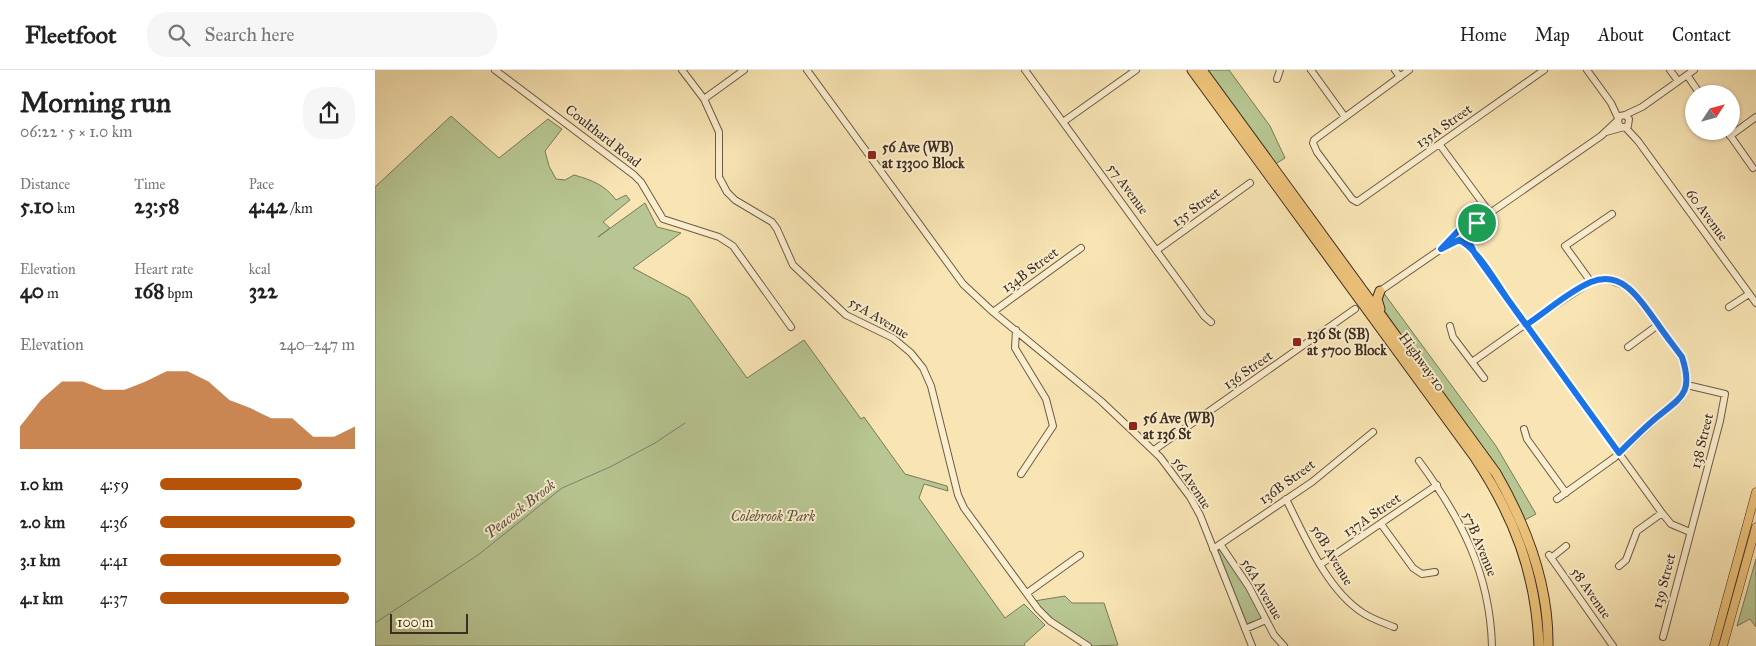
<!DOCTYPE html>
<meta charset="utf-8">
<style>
:root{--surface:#fff;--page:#f6f6f6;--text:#222;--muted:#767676;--line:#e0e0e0;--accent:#b45309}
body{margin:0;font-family:"IM FELL Great Primer",serif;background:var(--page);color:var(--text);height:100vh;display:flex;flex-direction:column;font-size:19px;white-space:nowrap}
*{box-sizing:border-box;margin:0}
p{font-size:16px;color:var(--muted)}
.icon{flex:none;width:28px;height:28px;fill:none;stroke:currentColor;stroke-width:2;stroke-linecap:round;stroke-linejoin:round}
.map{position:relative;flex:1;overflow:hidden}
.drawer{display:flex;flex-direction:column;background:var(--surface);width:375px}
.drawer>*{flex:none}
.needle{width:32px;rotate:54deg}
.buttons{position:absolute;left:1310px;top:15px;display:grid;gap:10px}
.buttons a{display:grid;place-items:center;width:55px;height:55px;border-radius:50%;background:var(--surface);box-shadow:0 1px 4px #0004;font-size:25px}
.scale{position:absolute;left:15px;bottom:12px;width:78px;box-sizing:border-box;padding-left:5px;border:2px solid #3e2d21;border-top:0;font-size:14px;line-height:18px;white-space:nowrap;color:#3e2d21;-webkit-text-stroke:4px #fbeece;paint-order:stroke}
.pin{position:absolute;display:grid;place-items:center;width:42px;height:42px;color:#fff;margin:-21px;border:2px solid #fff;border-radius:50%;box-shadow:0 1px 5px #0007}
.round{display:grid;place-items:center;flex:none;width:52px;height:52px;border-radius:20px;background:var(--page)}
.summary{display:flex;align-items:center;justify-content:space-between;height:85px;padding:0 20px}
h1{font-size:28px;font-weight:700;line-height:38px}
.metrics{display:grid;grid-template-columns:repeat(3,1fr);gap:8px;height:85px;padding:5px 20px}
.metrics div{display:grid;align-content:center}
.metrics b{font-size:21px;font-weight:700}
.metrics small{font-size:14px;font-weight:400}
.metrics p{font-size:14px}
.chart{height:140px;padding:10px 20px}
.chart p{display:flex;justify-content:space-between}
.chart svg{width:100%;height:90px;margin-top:5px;fill:var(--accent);opacity:.7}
ul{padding:0 20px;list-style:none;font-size:16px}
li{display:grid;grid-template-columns:80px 60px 1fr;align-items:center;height:38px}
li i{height:12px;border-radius:6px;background:var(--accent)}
header{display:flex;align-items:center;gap:30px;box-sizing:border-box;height:70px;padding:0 25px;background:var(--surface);border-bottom:1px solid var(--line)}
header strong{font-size:24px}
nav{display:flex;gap:28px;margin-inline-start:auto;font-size:18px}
.search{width:350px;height:45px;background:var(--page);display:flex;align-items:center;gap:12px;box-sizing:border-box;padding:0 18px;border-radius:20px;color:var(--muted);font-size:19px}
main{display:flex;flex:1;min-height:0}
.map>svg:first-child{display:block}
.green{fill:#b7c692;stroke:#7a7a5a}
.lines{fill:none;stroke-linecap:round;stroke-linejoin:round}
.stream{stroke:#788576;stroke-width:1}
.minor-casing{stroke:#6d5b46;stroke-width:8}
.major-casing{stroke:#3e2d21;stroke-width:9}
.highway-casing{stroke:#3e2d21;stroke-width:11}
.minor{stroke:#fbeece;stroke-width:6}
.major{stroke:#ecc27a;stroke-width:8}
.highway{stroke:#ecc27a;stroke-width:9}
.route-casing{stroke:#fff;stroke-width:10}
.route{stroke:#1a73e8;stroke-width:6}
.poi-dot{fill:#8f2418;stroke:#fbeece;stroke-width:2}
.labels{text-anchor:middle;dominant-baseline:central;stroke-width:4;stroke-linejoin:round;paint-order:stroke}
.street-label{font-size:14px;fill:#3e2d21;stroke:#fbeece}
.poi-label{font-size:14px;font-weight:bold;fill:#3e2d21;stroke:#fbeece;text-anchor:start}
.park-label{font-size:14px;font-style:italic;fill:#5c533d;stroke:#fbeece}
.water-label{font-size:15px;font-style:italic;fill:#565244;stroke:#fbeece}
</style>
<header>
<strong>Fleetfoot</strong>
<div class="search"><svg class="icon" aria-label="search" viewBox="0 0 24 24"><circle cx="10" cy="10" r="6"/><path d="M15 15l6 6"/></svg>Search here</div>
<nav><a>Home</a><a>Map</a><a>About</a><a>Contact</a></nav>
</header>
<main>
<section class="drawer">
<div class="summary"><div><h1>Morning run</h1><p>06:22 · 5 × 1.0 km</p></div><a class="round"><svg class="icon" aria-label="share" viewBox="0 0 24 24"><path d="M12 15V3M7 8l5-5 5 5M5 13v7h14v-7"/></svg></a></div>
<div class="metrics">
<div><p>Distance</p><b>5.10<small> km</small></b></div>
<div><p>Time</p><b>23:58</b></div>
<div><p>Pace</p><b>4:42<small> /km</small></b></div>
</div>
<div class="metrics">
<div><p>Elevation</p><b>40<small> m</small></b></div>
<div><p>Heart rate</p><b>168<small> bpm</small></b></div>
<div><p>kcal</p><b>322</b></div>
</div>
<div class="chart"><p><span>Elevation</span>240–247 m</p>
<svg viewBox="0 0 160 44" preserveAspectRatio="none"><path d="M0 44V33L10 20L20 11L30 11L40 15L50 15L60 11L70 6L80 6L90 11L100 20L110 24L120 29L130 29L140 38L150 38L160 33V44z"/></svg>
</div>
<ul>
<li><b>1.0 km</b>4:59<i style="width:73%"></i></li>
<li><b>2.0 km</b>4:36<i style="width:100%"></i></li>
<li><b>3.1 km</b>4:41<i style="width:93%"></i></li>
<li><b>4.1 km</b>4:37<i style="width:97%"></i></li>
</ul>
</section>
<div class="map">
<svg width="1381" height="576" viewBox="0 0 1381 576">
<rect width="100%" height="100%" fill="#f9e5b4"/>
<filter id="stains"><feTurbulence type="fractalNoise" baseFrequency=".004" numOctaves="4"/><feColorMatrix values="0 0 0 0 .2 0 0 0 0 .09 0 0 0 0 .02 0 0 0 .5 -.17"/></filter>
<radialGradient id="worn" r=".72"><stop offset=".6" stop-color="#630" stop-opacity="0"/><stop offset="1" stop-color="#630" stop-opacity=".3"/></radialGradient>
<!-- green -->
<path class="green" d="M831 0H854L895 56 910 88 899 95Z
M76 46 124 88 173 49 187 59 170 81 174 96 181 109 190 110 199 105C217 110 230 115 241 130L251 125 255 130 228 152 235 158 223 167 270 133 282 157 306 163 258 198 314 228 372 308 429 270 486 349 489 347 530 404 572 416 573 421 549 414 544 428 630 548 649 534 670 555 649 574 650 576H0V117Z
M1008 222 1121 376 1161 444 1150 450 1137 424 1007 237 1005 230Z
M847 479 870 516 888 548 872 554 843 481Z
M1381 489V557L1375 549 1362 556Z
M690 526 697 533H729L743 575 716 576 676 549 659 531Z"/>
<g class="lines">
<!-- stream -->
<path class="stream" d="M0 553 103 485 187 418 235 397 280 373 310 353"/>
<defs>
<path id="minor" d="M120 0 259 105 266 112 288 149 344 167 358 176 416 257
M307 0 329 29 344 62V107L352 122 360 130 397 152 402 159 418 195 471 245 518 268 536 283 548 298 556 316 583 425 589 438 663 539 675 551 713 576
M432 0 588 214 618 242 726 331 785 387 815 427 825 445 877 576
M650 0 829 246 836 252
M936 0 970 47
M1020 0 1025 7
M1034 0 939 70 938 73 942 82 977 129 982 132 1169 0
M1212 0 1236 33 1243 48
M1295 0 1303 11
M1312 5 1325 24
M902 9 905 0
M329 29 369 0
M1250 45 1267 37 1319 0
M688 52 761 0
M1250 57 1263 71 1381 233
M1352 61 1378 98
M1231 62 1253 56 1254 49 1250 45 1245 46 1243 50 1244 55 1247 57
M1355 66 1381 47
M1065 75 1115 143
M1080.5 165a5.5 5.5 0 1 1 11 0a5.5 5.5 0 1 1-11 0Z
M1089 161 1226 66 1243 50
M1092 167 1100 184 1287 443 1296 454 1315 462
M782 180 875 113
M1216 212 1190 176 1237 144
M1005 221 1066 179 1081 164
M1354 237 1374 224
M618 242 706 178
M1075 256 1078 267 1109 308
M641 260 640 278 671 329 678 356 646 404
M1253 277 1283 255
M1097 292 1145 258 1216 212 1231 209 1251 216 1261 224 1307 287 1311 299 1312 315 1304 330 1283 347 1239 388 1182 429
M1149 359 1152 369 1191 423
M779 380 980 239
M1044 391C1086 448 1115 503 1117 576
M911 429C930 467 952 520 988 543 997 549 1009 553 1019 557
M1006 454 1038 498 1047 504 1060 502
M845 474 874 517 899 565 909 576
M838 479 937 412 998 362
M1174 485 1238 576
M1176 488 1191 476
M946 494 1062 415
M1244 496 1251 490 1262 461 1287 443
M652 523 705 485
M870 559 891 550
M1288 567 1345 351 1350 324 1312 315"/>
<path id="major" d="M1339 576 1381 422
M1348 576 1381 457"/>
<path id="highway" d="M817 0 1099 386C1139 446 1161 503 1164 576
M827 0 1121 403C1151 455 1174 515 1173 576
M1005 221 1002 229 1005 239"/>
</defs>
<!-- minor casing -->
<use href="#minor" class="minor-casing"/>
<!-- major casing -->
<use href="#major" class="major-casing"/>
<!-- highway casing -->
<use href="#highway" class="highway-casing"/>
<!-- minor -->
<use href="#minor" class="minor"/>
<!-- major -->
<use href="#major" class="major"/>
<!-- highway -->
<use href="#highway" class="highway"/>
</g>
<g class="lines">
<defs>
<path id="route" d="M1102 153 1089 161H1083L1066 179 1084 170C1102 178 1122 214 1134 231 1171 282 1207 332 1244 383 1256 371 1268 359 1281 348 1306 327 1319 324 1307 287 1299 276 1290 265 1282 253 1266 231 1248 199 1216 212 1194 221 1171 242 1151 255L1100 184 1092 167 1102 153"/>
</defs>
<!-- route casing -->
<use href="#route" class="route-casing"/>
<!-- route -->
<use href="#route" class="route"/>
</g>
<!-- markers -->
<g class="poi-dot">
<rect x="492" y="80" width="10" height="10" rx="2.5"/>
<rect x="917" y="267" width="10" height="10" rx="2.5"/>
<rect x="753" y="351" width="10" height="10" rx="2.5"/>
</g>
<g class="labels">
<!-- street labels -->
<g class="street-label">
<text transform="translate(1069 56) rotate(-35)">135A Street</text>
<text transform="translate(228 66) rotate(38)">Coulthard Road</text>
<text transform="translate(753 119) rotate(54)">57 Avenue</text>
<text transform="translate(821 137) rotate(-36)">135 Street</text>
<text transform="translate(1332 145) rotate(54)">60 Avenue</text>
<text transform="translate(655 200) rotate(-36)">134B Street</text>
<text transform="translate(504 248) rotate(31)">55A Avenue</text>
<text transform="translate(1047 292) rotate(54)">Highway 10</text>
<text transform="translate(873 300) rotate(-35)">136 Street</text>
<text transform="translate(1327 371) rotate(-76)">138 Street</text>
<text transform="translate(912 412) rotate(-36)">136B Street</text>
<text transform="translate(817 413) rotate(57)">56 Avenue</text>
<text transform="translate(997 445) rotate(-34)">137A Street</text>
<text transform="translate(1105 474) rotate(68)">57B Avenue</text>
<text transform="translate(957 485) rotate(59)">56B Avenue</text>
<text transform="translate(1289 511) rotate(-75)">139 Street</text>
<text transform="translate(887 519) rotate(60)">56A Avenue</text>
<text transform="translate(1216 523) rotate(55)">58 Avenue</text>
</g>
<!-- poi labels -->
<g class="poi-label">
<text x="507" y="77">56 Ave (WB)<tspan x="507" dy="16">at 13300 Block</tspan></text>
<text x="932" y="264">136 St (SB)<tspan x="932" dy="16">at 5700 Block</tspan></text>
<text x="768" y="348">56 Ave (WB)<tspan x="768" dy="16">at 136 St</tspan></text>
</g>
<!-- park labels -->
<g class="park-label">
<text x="398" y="446">Colebrook Park</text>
</g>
<!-- water labels -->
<g class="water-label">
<text transform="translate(145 439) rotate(-38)">Peacock Brook</text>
</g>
</g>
<rect width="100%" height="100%" filter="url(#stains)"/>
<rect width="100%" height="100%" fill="url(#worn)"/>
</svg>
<div class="buttons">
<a><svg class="needle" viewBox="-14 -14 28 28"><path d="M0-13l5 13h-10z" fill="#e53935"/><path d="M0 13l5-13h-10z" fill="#767676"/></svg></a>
</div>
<div class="scale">100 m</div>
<div class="pin" style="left:1102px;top:153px;background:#1e9e55"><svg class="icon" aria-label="arrive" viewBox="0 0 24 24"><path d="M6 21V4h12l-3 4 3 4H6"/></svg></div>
</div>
</main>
